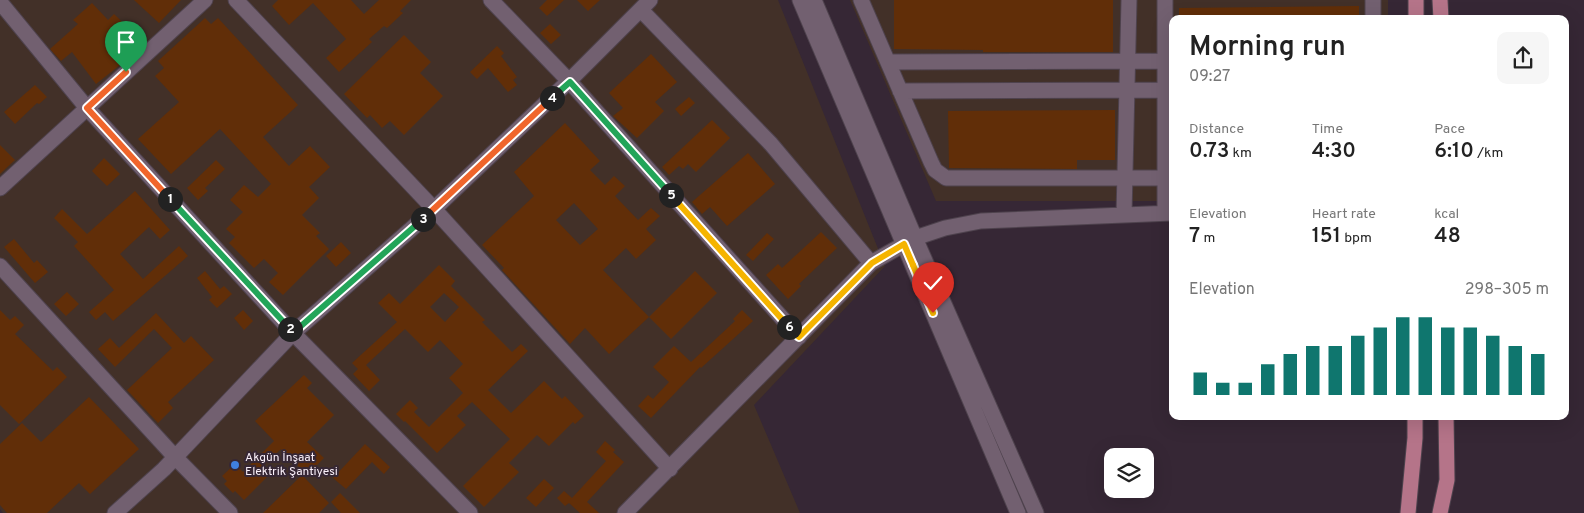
<!DOCTYPE html>
<meta charset="utf-8">
<style>
:root{--surface:#fff;--page:#f6f6f6;--text:#222;--muted:#767676;--accent:#0f766e}
body{margin:0;font-family:Overpass,sans-serif;background:var(--page);color:var(--text);height:100vh;display:flex;flex-direction:column;font-size:19px;white-space:nowrap}
*{box-sizing:border-box;margin:0}
p{font-size:16px;color:var(--muted)}
.icon{flex:none;width:28px;height:28px;fill:none;stroke:currentColor;stroke-width:2;stroke-linecap:round;stroke-linejoin:round}
.map{position:relative;flex:1;overflow:hidden}
.drawer{position:absolute;left:1169px;top:15px;width:400px;height:405px;display:flex;flex-direction:column;background:var(--surface);border-radius:10px;box-shadow:0 5px 20px #0002}
.drawer>*{flex:none}
.tools{position:absolute;left:1104px;top:448px;display:grid;gap:10px}
.tools a{display:grid;place-items:center;width:50px;height:50px;border-radius:10px;background:var(--surface);box-shadow:0 5px 20px #0002;font-size:25px}
.pin{position:absolute;display:grid;place-items:center;width:42px;height:42px;color:#fff;margin:-51px -21px;border-radius:50% 50% 50% 0;rotate:-45deg;box-shadow:0 0 5px #0007}
.pin .icon{rotate:45deg}
.km{position:absolute;width:25px;height:25px;margin:-12px;border-radius:50%;background:#222;color:#fff;font-size:14px;line-height:25px;text-align:center}
.round{display:grid;place-items:center;flex:none;width:52px;height:52px;border-radius:10px;background:var(--page)}
.overview{display:flex;align-items:center;justify-content:space-between;height:85px;padding:0 20px}
h1{font-size:28px;font-weight:600;line-height:38px}
.metrics{display:grid;grid-template-columns:repeat(3,1fr);gap:8px;height:85px;padding:5px 20px}
.metrics div{display:grid;align-content:center}
.metrics b{font-size:21px;font-weight:600}
.metrics small{font-size:14px;font-weight:400}
.metrics p{font-size:14px}
.chart{height:140px;padding:10px 20px}
.chart p{display:flex;justify-content:space-between}
.chart svg{width:100%;height:90px;margin-top:5px;stroke:var(--accent);stroke-width:6}
.map>svg:first-child{display:block}
.industrial{fill:#423028}
.building{fill:#612e08;fill-rule:evenodd}
.lines{fill:none;stroke-linecap:round;stroke-linejoin:round}
.minor-casing{stroke:#4e424d;stroke-width:17}
.major-casing{stroke:#4e424d;stroke-width:17}
.minor{stroke:#726070;stroke-width:15}
.major{stroke:#b57489;stroke-width:15}
.split-1-casing{stroke:#fff;stroke-width:10}
.split-2-casing{stroke:#fff;stroke-width:10}
.split-3-casing{stroke:#fff;stroke-width:10}
.split-4-casing{stroke:#fff;stroke-width:10}
.split-5-casing{stroke:#fff;stroke-width:10}
.split-6-casing{stroke:#fff;stroke-width:10}
.split-7-casing{stroke:#fff;stroke-width:10}
.split-8-casing{stroke:#fff;stroke-width:10}
.split-1{stroke:#f0652b;stroke-width:6}
.split-2{stroke:#22a559;stroke-width:6}
.split-3{stroke:#22a559;stroke-width:6}
.split-4{stroke:#f0652b;stroke-width:6}
.split-5{stroke:#22a559;stroke-width:6}
.split-6{stroke:#f5b400;stroke-width:6}
.split-7{stroke:#f5b400;stroke-width:6}
.split-8{stroke:#f5b400;stroke-width:6}
.shop-dot{fill:#3f7fe0;stroke:#362735;stroke-width:2}
.labels{text-anchor:middle;dominant-baseline:central;stroke-width:4;stroke-linejoin:round;paint-order:stroke}
.poi-label{font-size:12px;fill:#fbf1fa;stroke:#362735;text-anchor:start}
</style>
<div class="map">
<svg width="1584" height="513" viewBox="0 0 1584 513">
<rect width="100%" height="100%" fill="#362735"/>
<!-- industrial -->
<path class="industrial" d="M0 0H778L885 266 754 405 800 513H3L0 509Z
M850 0H1388V19H1172V201H936Z"/>
<!-- building -->
<path class="building" d="M134 0H181L159 23Z
M278 0H351L364 14 379 0H411L400 11 403 13 387 28 384 26 369 39 372 42 339 72 326 58 346 39 313 3 289 25 272 6Z
M547 0H564L547 16 539 8Z
M577 0H600L588 11Z
M894 0H1113V52H983V50L894 49Z
M92 3 108 20 114 14 131 30 110 52 120 65 96 84 72 52 61 61 50 49 78 24 73 20Z
M1359 6V19H1179V8Z
M205 18 211 24 218 18 298 105 263 137 289 166 310 146 330 167 309 187 319 198 302 215 320 233 316 236 329 249 283 295 269 282 278 273 264 259 254 268 229 243 235 237 226 229 243 212 230 200 244 185 258 197 271 184 220 129 171 174 138 139 179 102 155 76 164 68 158 61Z
M550 24 561 35 551 44 540 33Z
M404 35 431 62 420 73 443 96 404 135 390 121 382 128 370 115 367 118 344 94Z
M497 46 504 53 501 56 517 77 513 80 517 85 508 92 488 68 477 79 470 72Z
M651 54 677 82 655 102 664 111 637 138 613 116 623 108 609 93Z
M35 85 47 97 39 104 37 103 15 124 4 112Z
M689 97 695 103 681 116 675 109Z
M1115 110V160H1077V169L949 168 948 111Z
M712 120 730 138 696 172 688 164 683 169 679 166 669 175 662 167Z
M565 123 600 161 590 170 605 185 614 176 625 186 615 196 638 220 651 208 660 216 646 229 656 240 636 259 626 248 603 270 649 317 609 354 585 328 570 344 502 270 504 268 482 245 534 196 514 172ZM574 203 598 229 580 245 556 220Z
M0 145 15 160 0 174Z
M748 153 775 184 727 226 710 207 702 214 692 202Z
M104 158 120 174 107 186 92 171Z
M216 160 225 169 205 188 208 191 198 200 187 188Z
M135 191 170 230 160 239 149 227 120 254 143 279 179 246 188 256 113 321 105 312 96 320 89 312 114 290 74 246 78 242 54 218 62 209 87 234Z
M821 232 837 248 799 284 801 286 788 299 766 275 778 264 782 268Z
M767 233 774 239 753 261 746 255Z
M14 239 34 263 37 260 48 272 35 283 4 247Z
M341 242 351 253 336 267 326 256Z
M439 265 455 281 451 286 485 320 482 322 512 352 521 344 528 351 488 390 511 413 544 381 562 399 565 396 584 416 575 424 573 422 549 446 537 435 509 463 519 472 484 507 463 486 510 439 472 402 457 416 466 425 437 453 405 421 404 422 396 414 410 400 418 408 414 412 429 427 463 393 449 378 463 364 440 340 428 352 405 329 366 365 380 380 369 391 353 374 358 369 352 363 397 322 378 303 389 293 400 304ZM444 293 459 307 445 322 430 307Z
M205 271 220 289 224 286 232 294 217 308 209 300 212 297 197 278Z
M695 271 717 293 671 339 649 317Z
M67 292 79 304 66 316 54 304Z
M0 310 10 320 15 316 24 325 15 334 53 371 57 367 67 377 19 424 0 405Z
M243 310 253 321 244 330 234 318Z
M742 310 753 321 701 368 700 367 651 418 638 406 648 395 653 399 669 382 653 367 674 346 691 362 735 321 733 319Z
M156 313 184 343 191 336 214 360 168 402 173 408 158 423 127 390 172 348 154 329 115 367 98 349 110 338 119 348Z
M304 375 312 383 307 388 334 415 307 442 324 458 307 475 281 449 263 466 270 474 244 500 235 491 233 493 224 484 227 481 222 476 235 464 243 472 274 441 255 421Z
M89 397 139 449 90 494 79 483 47 513H7L0 505V444L22 423 41 442Z
M605 441 615 450 613 452 624 462 587 502 599 513H580L569 503 565 506 557 498 564 491 572 498 606 461 596 452Z
M365 444 390 467 384 474 372 462 346 489 333 478Z
M302 475 329 503 319 513H263Z
M544 479 554 488 536 507 526 498Z
M340 493 360 513H341L331 502Z"/>
<g class="lines">
<defs>
<path id="minor" d="M236 0 434 209 670 469
M491 0 569 81 799 337
M800 0 1018 513
M814 0 915 238 1036 513
M861 0 931 162 935 170 946 178H1172
M0 2 87 108 293 333 470 513
M1373 19V0
M888 62 1172 61
M900 91 1172 90
M0 188 205 0
M1165 213V0
M1124 215 1129 0
M871 263 915 238 945 228 981 221 1172 213
M0 266 175 457 230 513
M115 513 164 469 293 333 434 209 569 81 650 0
M625 513 871 263 771 144 641 10"/>
<path id="major" d="M1440 0 1441 19
M1416 19V0
M1408 513 1415 438V416
M1440 513 1447 480 1446 416"/>
</defs>
<!-- minor casing -->
<use href="#minor" class="minor-casing"/>
<!-- major casing -->
<use href="#major" class="major-casing"/>
<!-- minor -->
<use href="#minor" class="minor"/>
<!-- major -->
<use href="#major" class="major"/>
</g>
<g class="lines">
<defs>
<path id="split-1" d="M126 72 87 108 170 199"/>
<path id="split-2" d="M170 199 290 329"/>
<path id="split-3" d="M290 329 293 333 423 219"/>
<path id="split-4" d="M423 219 552 98"/>
<path id="split-5" d="M552 98 570 82 671 195"/>
<path id="split-6" d="M671 195 789 327"/>
<path id="split-7" d="M789 327 799 337 872 263 904 244 913 265"/>
<path id="split-8" d="M913 265 933 313"/>
</defs>
<!-- split-1 casing -->
<use href="#split-1" class="split-1-casing"/>
<!-- split-2 casing -->
<use href="#split-2" class="split-2-casing"/>
<!-- split-3 casing -->
<use href="#split-3" class="split-3-casing"/>
<!-- split-4 casing -->
<use href="#split-4" class="split-4-casing"/>
<!-- split-5 casing -->
<use href="#split-5" class="split-5-casing"/>
<!-- split-6 casing -->
<use href="#split-6" class="split-6-casing"/>
<!-- split-7 casing -->
<use href="#split-7" class="split-7-casing"/>
<!-- split-8 casing -->
<use href="#split-8" class="split-8-casing"/>
<!-- split-1 -->
<use href="#split-1" class="split-1"/>
<!-- split-2 -->
<use href="#split-2" class="split-2"/>
<!-- split-3 -->
<use href="#split-3" class="split-3"/>
<!-- split-4 -->
<use href="#split-4" class="split-4"/>
<!-- split-5 -->
<use href="#split-5" class="split-5"/>
<!-- split-6 -->
<use href="#split-6" class="split-6"/>
<!-- split-7 -->
<use href="#split-7" class="split-7"/>
<!-- split-8 -->
<use href="#split-8" class="split-8"/>
</g>
<!-- markers -->
<circle class="shop-dot" cx="235" cy="465" r="5"/>
<g class="labels">
<!-- poi labels -->
<g class="poi-label">
<text x="245" y="458">Akgün İnşaat<tspan x="245" dy="14">Elektrik Şantiyesi</tspan></text>
</g>
</g>
</svg>
<div class="tools">
<a><svg class="icon" aria-label="layers" viewBox="0 0 24 24"><path d="M12 4l9 5-9 5-9-5zM3 14l9 5 9-5"/></svg></a>
</div>
<div class="pin" style="left:126px;top:72px;background:#1e9e55"><svg class="icon" aria-label="arrive" viewBox="0 0 24 24"><path d="M6 21V4h12l-3 4 3 4H6"/></svg></div>
<div class="pin" style="left:933px;top:313px;background:#d93025"><svg class="icon" aria-label="check" viewBox="0 0 24 24"><path d="M5 12l5 5 9-10"/></svg></div>
<b class="km" style="left:170px;top:199px">1</b>
<b class="km" style="left:290px;top:329px">2</b>
<b class="km" style="left:423px;top:219px">3</b>
<b class="km" style="left:552px;top:98px">4</b>
<b class="km" style="left:671px;top:195px">5</b>
<b class="km" style="left:789px;top:327px">6</b>
<section class="drawer">
<div class="overview"><div><h1>Morning run</h1><p>09:27</p></div><a class="round"><svg class="icon" aria-label="share" viewBox="0 0 24 24"><path d="M12 15V3M7 8l5-5 5 5M5 13v7h14v-7"/></svg></a></div>
<div class="metrics">
<div><p>Distance</p><b>0.73<small> km</small></b></div>
<div><p>Time</p><b>4:30</b></div>
<div><p>Pace</p><b>6:10<small> /km</small></b></div>
</div>
<div class="metrics">
<div><p>Elevation</p><b>7<small> m</small></b></div>
<div><p>Heart rate</p><b>151<small> bpm</small></b></div>
<div><p>kcal</p><b>48</b></div>
</div>
<div class="chart"><p><span>Elevation</span>298–305 m</p>
<svg viewBox="0 0 160 44" preserveAspectRatio="none"><path d="M5 44V33M15 44V38M25 44V38M35 44V29M45 44V24M55 44V20M65 44V20M75 44V15M85 44V11M95 44V6M105 44V6M115 44V11M125 44V11M135 44V15M145 44V20M155 44V24"/></svg>
</div>
</section>
</div>
